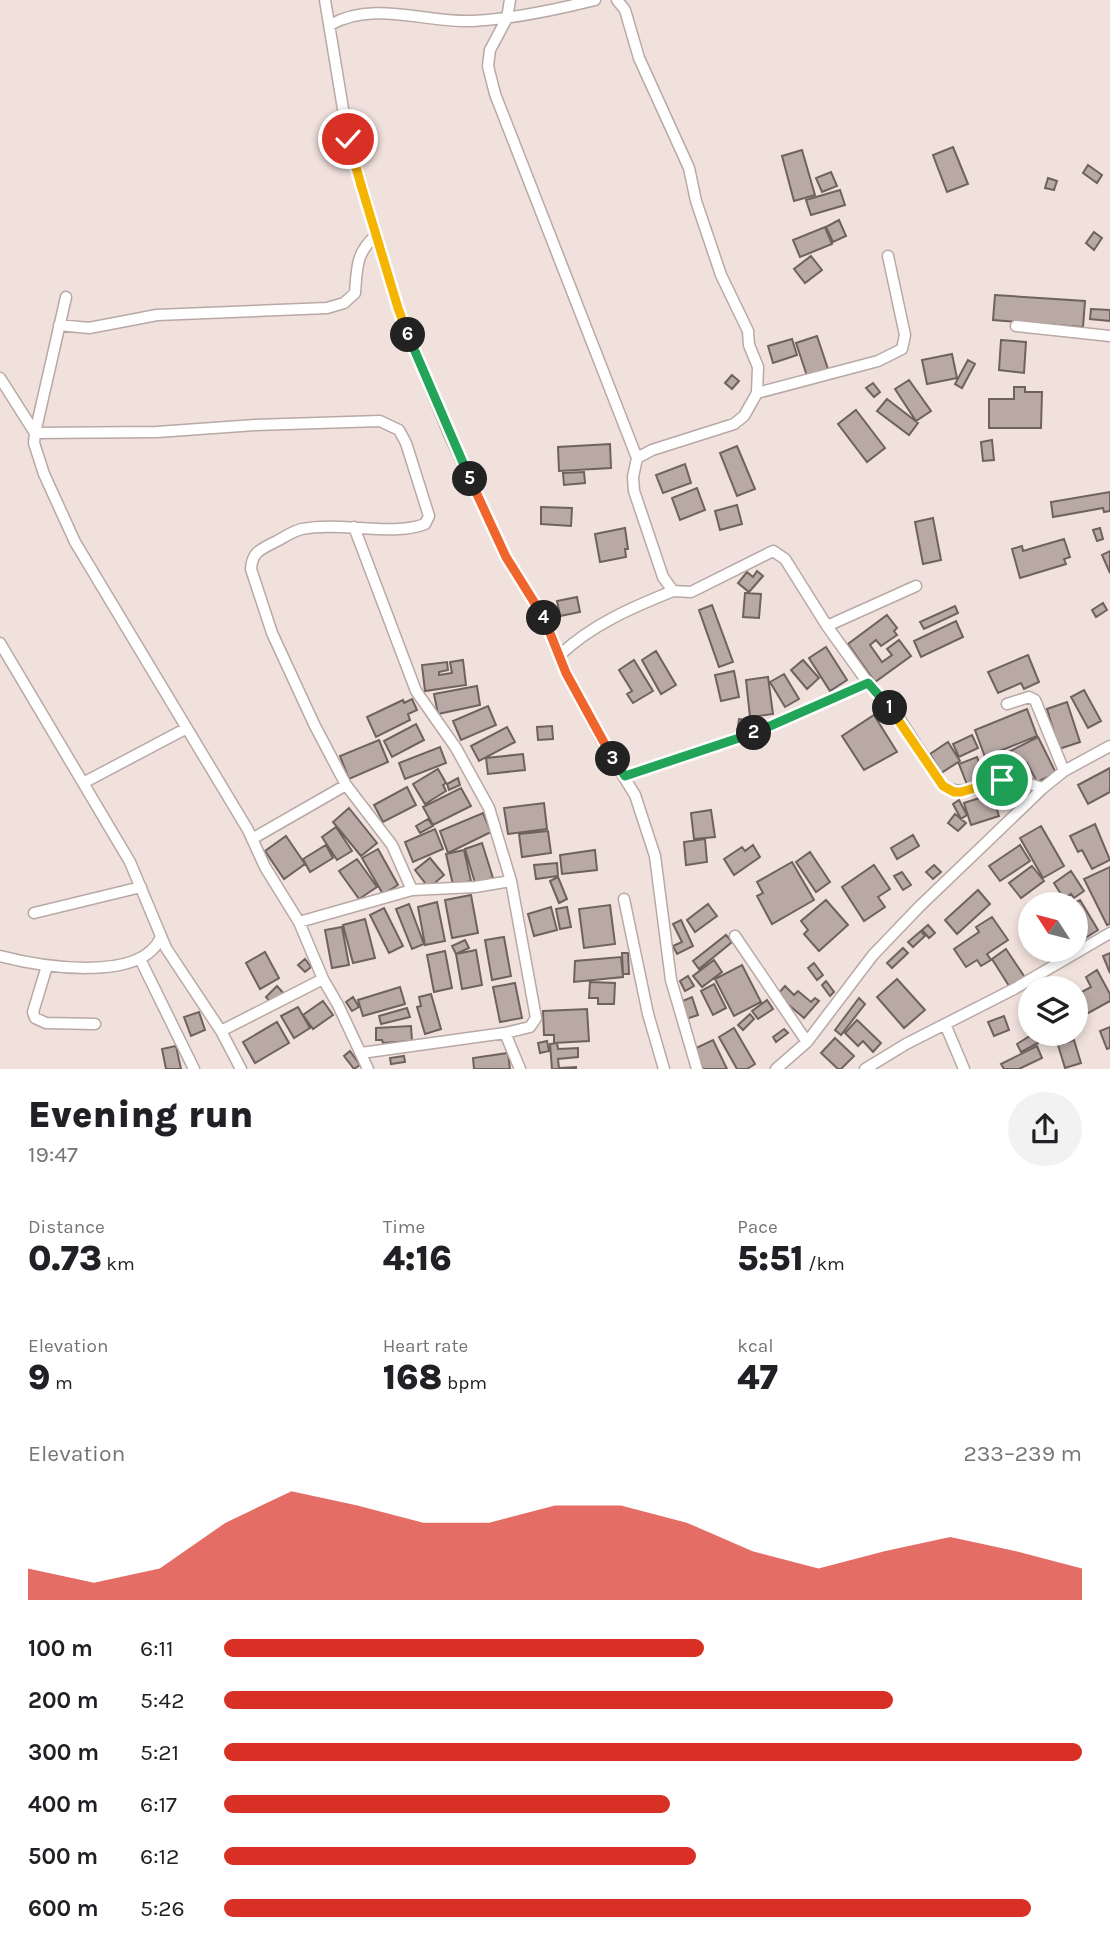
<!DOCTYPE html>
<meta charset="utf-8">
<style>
:root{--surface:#fff;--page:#f2f2f2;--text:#202124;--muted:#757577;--accent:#d93025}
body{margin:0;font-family:Karla,sans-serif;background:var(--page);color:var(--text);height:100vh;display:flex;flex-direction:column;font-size:26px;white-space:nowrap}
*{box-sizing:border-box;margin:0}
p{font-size:23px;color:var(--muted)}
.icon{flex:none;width:38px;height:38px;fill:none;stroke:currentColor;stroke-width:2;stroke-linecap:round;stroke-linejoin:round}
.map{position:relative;height:1069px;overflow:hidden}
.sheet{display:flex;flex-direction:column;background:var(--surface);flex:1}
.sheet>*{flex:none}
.needle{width:46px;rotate:306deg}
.buttons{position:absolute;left:1018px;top:892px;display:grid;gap:14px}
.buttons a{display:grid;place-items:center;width:70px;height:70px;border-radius:50%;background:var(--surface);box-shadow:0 4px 10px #0003;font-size:35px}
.pin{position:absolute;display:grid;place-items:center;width:60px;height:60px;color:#fff;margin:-30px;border:4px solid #fff;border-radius:50%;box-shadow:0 2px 7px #0007}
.km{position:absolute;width:35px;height:35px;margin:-18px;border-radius:50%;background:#222;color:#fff;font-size:19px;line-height:35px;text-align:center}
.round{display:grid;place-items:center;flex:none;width:74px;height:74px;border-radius:37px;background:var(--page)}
.overview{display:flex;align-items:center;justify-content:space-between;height:119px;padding:0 28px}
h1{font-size:38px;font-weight:800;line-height:52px}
.figures{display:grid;grid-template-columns:repeat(3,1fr);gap:10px;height:119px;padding:7px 28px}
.figures div{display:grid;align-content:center}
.figures b{font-size:35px;font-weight:800}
.figures small{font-size:19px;font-weight:400}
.figures p{font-size:19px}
.chart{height:196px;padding:14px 28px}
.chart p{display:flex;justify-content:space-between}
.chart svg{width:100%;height:126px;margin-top:7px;fill:var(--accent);opacity:.7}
ul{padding:0 28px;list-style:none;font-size:23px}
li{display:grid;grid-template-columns:112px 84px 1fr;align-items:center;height:52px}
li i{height:18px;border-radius:9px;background:var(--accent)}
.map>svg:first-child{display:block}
.building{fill:#b8a9a5;stroke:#6f625e;stroke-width:2}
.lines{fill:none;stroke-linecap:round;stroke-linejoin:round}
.minor-casing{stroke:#b8a9a5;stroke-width:13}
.minor{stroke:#fff;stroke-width:10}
.split-1-casing{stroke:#fff;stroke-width:14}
.split-2-casing{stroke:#fff;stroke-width:14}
.split-3-casing{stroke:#fff;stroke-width:14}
.split-4-casing{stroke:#fff;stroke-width:14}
.split-5-casing{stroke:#fff;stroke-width:14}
.split-6-casing{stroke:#fff;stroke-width:14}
.split-7-casing{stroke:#fff;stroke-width:14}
.split-8-casing{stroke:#fff;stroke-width:14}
.split-1{stroke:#f5b400;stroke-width:9}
.split-2{stroke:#22a559;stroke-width:9}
.split-3{stroke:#22a559;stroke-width:9}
.split-4{stroke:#f0652b;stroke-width:9}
.split-5{stroke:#f0652b;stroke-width:9}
.split-6{stroke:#22a559;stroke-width:9}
.split-7{stroke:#f5b400;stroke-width:9}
.split-8{stroke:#f5b400;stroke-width:9}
</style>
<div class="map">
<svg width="1110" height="1069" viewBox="0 0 1110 1069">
<rect width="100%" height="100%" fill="#f1e1dd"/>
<!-- building -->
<path class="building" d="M953 147 968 184 947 192 933 155Z
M802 150 815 195 794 201 782 156Z
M1088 165 1102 175 1097 183 1083 173Z
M831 172 837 186 822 192 816 178Z
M1048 178 1057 181 1054 190 1045 188Z
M840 190 845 205 811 215 806 200Z
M839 220 846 236 833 242 826 227Z
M825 227 832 244 800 257 793 240Z
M1094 232 1102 238 1094 250 1086 243Z
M811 256 822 270 805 283 794 269Z
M995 295 1085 301 1083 327 993 320Z
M1091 309 1110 310V321L1090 319Z
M817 336 829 372 808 379 796 343Z
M792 339 797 355 773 363 768 346Z
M1001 340 1026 342 1024 373 999 370Z
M952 354 957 378 927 384 922 360Z
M968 360 975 364 962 388 955 384Z
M732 375 739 381 732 389 725 383Z
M909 380 931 411 916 421 895 389Z
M873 383 880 392 874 397 866 388Z
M1014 387H1025V392H1042L1041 428H989V399H1014Z
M887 399 918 423 909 435 877 411Z
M856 410 885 448 867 462 838 424Z
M992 440 994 460 983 461 981 442Z
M610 444 611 468 559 471 558 447Z
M737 446 755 489 737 496 720 453Z
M685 464 691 483 663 493 656 475Z
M584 472 585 483 564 485 563 473Z
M697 488 705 510 680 520 672 498Z
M1110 492V511L1104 512 1103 508 1053 517 1051 502Z
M737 505 742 524 720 530 715 511Z
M541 507 572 508 571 526 541 524Z
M933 518 941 560 923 564 915 522Z
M625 528 628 549H625L626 557 600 562 595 534Z
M1100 528 1103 539 1097 541 1093 530Z
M1064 539 1070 557 1064 559 1066 564 1020 578 1012 549 1022 546 1023 551Z
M1110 551V573L1102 555Z
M757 571 763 576 749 592 738 583 747 572 753 577Z
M745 593 761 594 759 618 743 617Z
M577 597 580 612 560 616 557 601Z
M1103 603 1107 610 1096 617 1092 610Z
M712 605 733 662 719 667 699 610Z
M955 606 958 613 924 629 920 622Z
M887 615 897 628 894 631 897 635 881 646 876 640 870 645 882 662 892 655 887 649 899 640 911 656 875 682 848 644Z
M956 621 963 637 921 657 914 641Z
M826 647 847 680 830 691 809 658Z
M656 651 676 685 661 694 642 660Z
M1028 655 1039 682 1024 689 1021 683 998 693 988 672Z
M463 660 466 685 425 691 422 665 447 662 448 670 439 672V675L452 673 450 662Z
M634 660 653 691 633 703 627 694 632 691 619 670Z
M803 660 819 678 807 689 791 670Z
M734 671 739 697 721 701 715 675Z
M784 674 799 699 785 707 770 682Z
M768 677 773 714 750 717 746 680Z
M477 686 480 705 438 714 434 694Z
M1084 690 1101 721 1088 728 1071 697Z
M412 699 417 710 408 714 410 720 376 737 367 717 403 700 404 703Z
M1067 702 1080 742 1059 749 1047 709Z
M488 706 496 725 461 740 453 721Z
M1027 709 1037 736 985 757 975 730Z
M874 715 897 752 864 770 842 736Z
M739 719 747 720 746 734H737Z
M416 724 424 740 392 757 384 741Z
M552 726 553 739 538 740 537 727Z
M507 727 515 742 479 761 471 746Z
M972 735 978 748 959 757 953 744Z
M1038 737 1056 773 1037 782 1027 763 995 779 987 763Z
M379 740 388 762 349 779 340 756Z
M948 742 960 761 941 773 930 754Z
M440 747 446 763 405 779 399 763Z
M523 754 525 770 488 774 486 758Z
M977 757 986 780 968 787 959 764Z
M1110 768V792L1088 804 1078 785Z
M438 769 446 783 443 785 446 791 425 804 413 784Z
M458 778 460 785 449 790 447 784Z
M407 787 416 805 383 822 374 805Z
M461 788 471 806 433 825 423 807Z
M992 794 999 816 971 825 964 803Z
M959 800 967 815 961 819 953 804Z
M544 803 547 829 508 834 504 808Z
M349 808 377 843 361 856 333 822Z
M711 810 715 837 694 839 691 813Z
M483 813 491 832 448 853 440 831Z
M955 814 966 823 958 831 948 823Z
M428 819 433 826 420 833 416 826Z
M1095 824 1110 860 1092 869 1082 850 1078 852 1070 836Z
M1041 826 1064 866 1043 878 1020 838Z
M336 827 352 851 337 860 322 837Z
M435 829 443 849 413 862 405 842Z
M548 831 551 853 522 857 519 834Z
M913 835 919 846 897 859 891 848Z
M286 836 305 864 284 879 265 851Z
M705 839 707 862 686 865 684 842Z
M482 843 493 878 475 883 465 849Z
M326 845 333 858 310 872 303 859Z
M753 845 760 857 734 875 724 859 742 847 745 851Z
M1020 845 1030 861 1000 881 989 866Z
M378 849 398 885 383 894 362 858Z
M464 850 471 881 453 885 446 854Z
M595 850 597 870 562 874 560 855Z
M810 852 830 882 816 892 796 862Z
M430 858 444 875 429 888 415 870Z
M357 859 377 887 359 899 339 871Z
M792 862 814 900 772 924 757 896 763 893 757 882Z
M557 863 558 876 536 879 534 865Z
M874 865 890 889 878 897 885 907 864 921 842 887Z
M934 865 941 872 933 879 926 872Z
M1032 866 1044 881 1021 898 1009 883Z
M1110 867V924L1107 925 1084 879Z
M1071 871 1084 891 1074 898 1071 894 1064 899 1054 883Z
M902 872 911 885 903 890 894 876Z
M558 877 567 899 559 903 550 881Z
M978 890 990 904 957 934 945 920Z
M471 895 478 933 452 938 445 900Z
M826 900 848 925 819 951 804 934 808 930 801 921Z
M1080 900 1098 930 1079 942 1076 938V905H1071Z
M437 902 445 941 425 945 418 907Z
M409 904 424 944 412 949 396 909Z
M708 904 717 916 695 932 687 920Z
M610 905 615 944 584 948 579 909Z
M551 907 557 930 534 936 528 914Z
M567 907 571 927 560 929 556 909Z
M384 908 403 946 389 953 370 915Z
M992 917 1008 940 987 954 991 960 981 966 977 960 966 967 954 949 979 932 976 927Z
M365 919 375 958 353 963 343 925Z
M681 920 693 946 677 954 673 946 682 942 673 924Z
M928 925 935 933 929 938 922 930Z
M342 927 349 965 332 968 325 930Z
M921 931 925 936 913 947 908 942Z
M726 935 732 942 699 969 693 961Z
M504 937 511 976 492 980 485 940Z
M465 940 469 948 456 954 452 946Z
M903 948 908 953 892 968 887 963Z
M1006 949 1026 979 1011 989 992 959Z
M476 950 482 985 462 989 456 954Z
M445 951 452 988 434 992 427 955Z
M265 952 279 978 260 989 246 963Z
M622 953H628L629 974H623Z
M1110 953V973L1103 956Z
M621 957 623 977 574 982 575 961Z
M305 959 311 967 305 972 298 965Z
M714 960 722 972 702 987 693 976Z
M814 963 823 975 817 980 808 968Z
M742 965 761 1002 734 1016 715 979Z
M1097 970 1110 994V1001L1081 1017 1076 1008V995L1091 987 1086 977Z
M688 976 694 986 685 991 680 981Z
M897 979 925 1010 904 1028 877 997Z
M826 981 834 992 830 996 822 985Z
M590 982 615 983 614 1004H598V998H589Z
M515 983 522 1018 500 1022 493 987Z
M714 984 726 1008 713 1015 701 991Z
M277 986 285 995 273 1005 266 997Z
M785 986 794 995 798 991 811 1002 815 998 819 1001 804 1018 777 995Z
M400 987 405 1004 363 1016 358 1000Z
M431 994 441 1029 425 1034 417 1007 421 1006 419 997Z
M353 997 359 1007 352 1011 346 1002Z
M692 997 698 1015 686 1019 680 1002Z
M859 998 865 1004 841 1035 835 1030Z
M767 1000 773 1009 758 1019 752 1011Z
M323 1001 333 1015 313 1029 303 1015Z
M298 1007 310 1028 294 1038 281 1016Z
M407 1008 410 1017 381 1024 379 1016Z
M587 1009 589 1041 554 1043V1035H544L543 1011Z
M199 1012 205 1030 191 1036 184 1017Z
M1030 1013 1031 1027 1025 1028 1022 1015Z
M750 1014 754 1019 743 1030 738 1025Z
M1004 1016 1009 1030 994 1036 988 1022Z
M857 1020 881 1043 873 1052 863 1041 858 1046 845 1033Z
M277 1022 289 1043 255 1063 243 1042Z
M411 1026 412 1041 383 1043 382 1040H376V1028Z
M1110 1027V1048L1107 1049 1100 1031Z
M734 1028 755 1064 747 1069H737L719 1037Z
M784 1029 788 1033 776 1042 773 1037Z
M1033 1034 1038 1043 1021 1052 1017 1044Z
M835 1038 854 1056 841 1069H838L821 1053Z
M713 1040 727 1069H703L694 1049Z
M1074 1040 1081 1063 1065 1068 1058 1045Z
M547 1041 549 1051 540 1053 538 1043Z
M557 1043 558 1049 578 1048V1057L558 1059 559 1068 576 1067V1069H552L550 1044Z
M176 1046 181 1069H166L162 1049Z
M1037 1046 1042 1058 1019 1069H1004L1001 1064Z
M350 1051 360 1065 354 1069 344 1056Z
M508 1053 510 1069H474L473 1058Z
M404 1056 405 1062 391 1064 390 1058Z"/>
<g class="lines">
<defs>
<path id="minor" d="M325 0 348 139 398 308 449 434 506 557 545 620 566 672 607 750 635 795 655 856 671 980 697 1069
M510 0 507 18 490 50 488 66 495 94 637 458
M330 25C374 0 425 23 473 21 513 19 555 10 595 0
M66 297 35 433 157 432 255 425 380 421 399 430 406 443 429 516 425 524C392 537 339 521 302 529 292 531 282 539 273 543 259 550 252 553 251 569L272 633 314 724 346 785 252 839
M59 325 89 328 157 315 327 308 344 303 355 293C357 267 356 253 376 235
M1016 326 1110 336
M0 378 35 433 34 443 44 474 75 542 248 830 265 867 299 922 323 979 338 1005 368 1069
M757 393 878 361 902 349 905 335 888 256
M354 527 416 691 456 748 489 808 511 881 536 1018 530 1027 505 1033 361 1053
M673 591 691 592 773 551 785 559 827 626 868 683 899 718 943 786C965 798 981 782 1004 780 1016 778 1031 785 1043 788
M827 626 916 586
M0 643 130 862 166 948 221 1031 241 1069
M560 655C591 625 633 607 673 591L663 577 634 491 633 477 637 458 652 450 734 424 744 416 757 393 758 367 749 345 748 331 721 275 696 201 689 168 639 58 625 10 617 0
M1007 704 1029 697 1035 700 1064 771
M625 776 756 732 868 683
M83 783 187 728
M346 785 392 845 412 890
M624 899 648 1014 664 1069
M34 913 141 887
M299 922 412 890 475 887 511 881
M735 936 807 1042
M0 956C38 966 141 984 161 937
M140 959 194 1069
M47 966 33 1012 35 1018 46 1023 95 1024
M945 1024 964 1069
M221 1031 323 979
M505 1033 520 1069
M776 1069 807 1042 873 955 920 906 1043 788 1064 771 1110 746
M865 1069 906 1044 1014 989 1110 933"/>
</defs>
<!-- minor casing -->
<use href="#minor" class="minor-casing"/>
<!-- minor -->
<use href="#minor" class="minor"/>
</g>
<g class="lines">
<defs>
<path id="split-1" d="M890 708 943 786 954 792H961L1002 780"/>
<path id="split-2" d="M754 733 868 683 890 708"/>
<path id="split-3" d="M613 759 625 776 754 733"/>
<path id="split-4" d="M544 618 566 673 613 759"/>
<path id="split-5" d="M470 479 506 557 544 618"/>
<path id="split-6" d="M408 335 470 479"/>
<path id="split-7" d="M361 185 398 308 408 335"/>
<path id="split-8" d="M348 139 361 185"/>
</defs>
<!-- split-1 casing -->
<use href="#split-1" class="split-1-casing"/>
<!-- split-2 casing -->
<use href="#split-2" class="split-2-casing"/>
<!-- split-3 casing -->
<use href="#split-3" class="split-3-casing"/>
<!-- split-4 casing -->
<use href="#split-4" class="split-4-casing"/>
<!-- split-5 casing -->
<use href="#split-5" class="split-5-casing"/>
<!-- split-6 casing -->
<use href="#split-6" class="split-6-casing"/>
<!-- split-7 casing -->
<use href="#split-7" class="split-7-casing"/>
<!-- split-8 casing -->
<use href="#split-8" class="split-8-casing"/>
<!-- split-1 -->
<use href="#split-1" class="split-1"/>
<!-- split-2 -->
<use href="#split-2" class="split-2"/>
<!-- split-3 -->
<use href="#split-3" class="split-3"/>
<!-- split-4 -->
<use href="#split-4" class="split-4"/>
<!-- split-5 -->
<use href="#split-5" class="split-5"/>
<!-- split-6 -->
<use href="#split-6" class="split-6"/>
<!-- split-7 -->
<use href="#split-7" class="split-7"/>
<!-- split-8 -->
<use href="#split-8" class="split-8"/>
</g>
</svg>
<div class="buttons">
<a><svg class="needle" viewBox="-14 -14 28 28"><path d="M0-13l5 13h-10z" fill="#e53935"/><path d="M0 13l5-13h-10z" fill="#757577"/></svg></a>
<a><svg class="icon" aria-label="layers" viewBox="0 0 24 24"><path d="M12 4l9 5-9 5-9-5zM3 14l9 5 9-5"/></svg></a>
</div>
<div class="pin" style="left:1002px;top:780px;background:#1e9e55"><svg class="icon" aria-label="arrive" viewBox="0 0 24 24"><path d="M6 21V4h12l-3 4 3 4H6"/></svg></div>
<div class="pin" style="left:348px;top:139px;background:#d93025"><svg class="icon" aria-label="check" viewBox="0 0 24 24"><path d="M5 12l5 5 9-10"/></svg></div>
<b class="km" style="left:890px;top:708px">1</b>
<b class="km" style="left:754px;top:733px">2</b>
<b class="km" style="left:613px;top:759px">3</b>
<b class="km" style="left:544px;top:618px">4</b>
<b class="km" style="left:470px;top:479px">5</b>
<b class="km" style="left:408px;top:335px">6</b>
</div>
<section class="sheet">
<div class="overview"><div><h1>Evening run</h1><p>19:47</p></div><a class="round"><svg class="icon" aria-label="share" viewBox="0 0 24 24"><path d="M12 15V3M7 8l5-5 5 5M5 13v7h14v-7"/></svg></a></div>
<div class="figures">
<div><p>Distance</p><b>0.73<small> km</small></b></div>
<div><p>Time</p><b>4:16</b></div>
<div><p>Pace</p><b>5:51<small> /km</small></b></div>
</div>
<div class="figures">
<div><p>Elevation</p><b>9<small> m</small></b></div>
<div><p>Heart rate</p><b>168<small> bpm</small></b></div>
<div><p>kcal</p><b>47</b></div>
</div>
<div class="chart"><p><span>Elevation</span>233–239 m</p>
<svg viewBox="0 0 160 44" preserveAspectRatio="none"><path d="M0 44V33L10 38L20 33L30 17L40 6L50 11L60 17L70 17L80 11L90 11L100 17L110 27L120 33L130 27L140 22L150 27L160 33V44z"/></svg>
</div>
<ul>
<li><b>100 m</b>6:11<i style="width:56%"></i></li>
<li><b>200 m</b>5:42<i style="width:78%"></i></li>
<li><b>300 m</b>5:21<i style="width:100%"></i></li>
<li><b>400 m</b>6:17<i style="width:52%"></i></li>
<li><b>500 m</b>6:12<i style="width:55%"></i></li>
<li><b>600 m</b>5:26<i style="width:94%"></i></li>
</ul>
</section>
